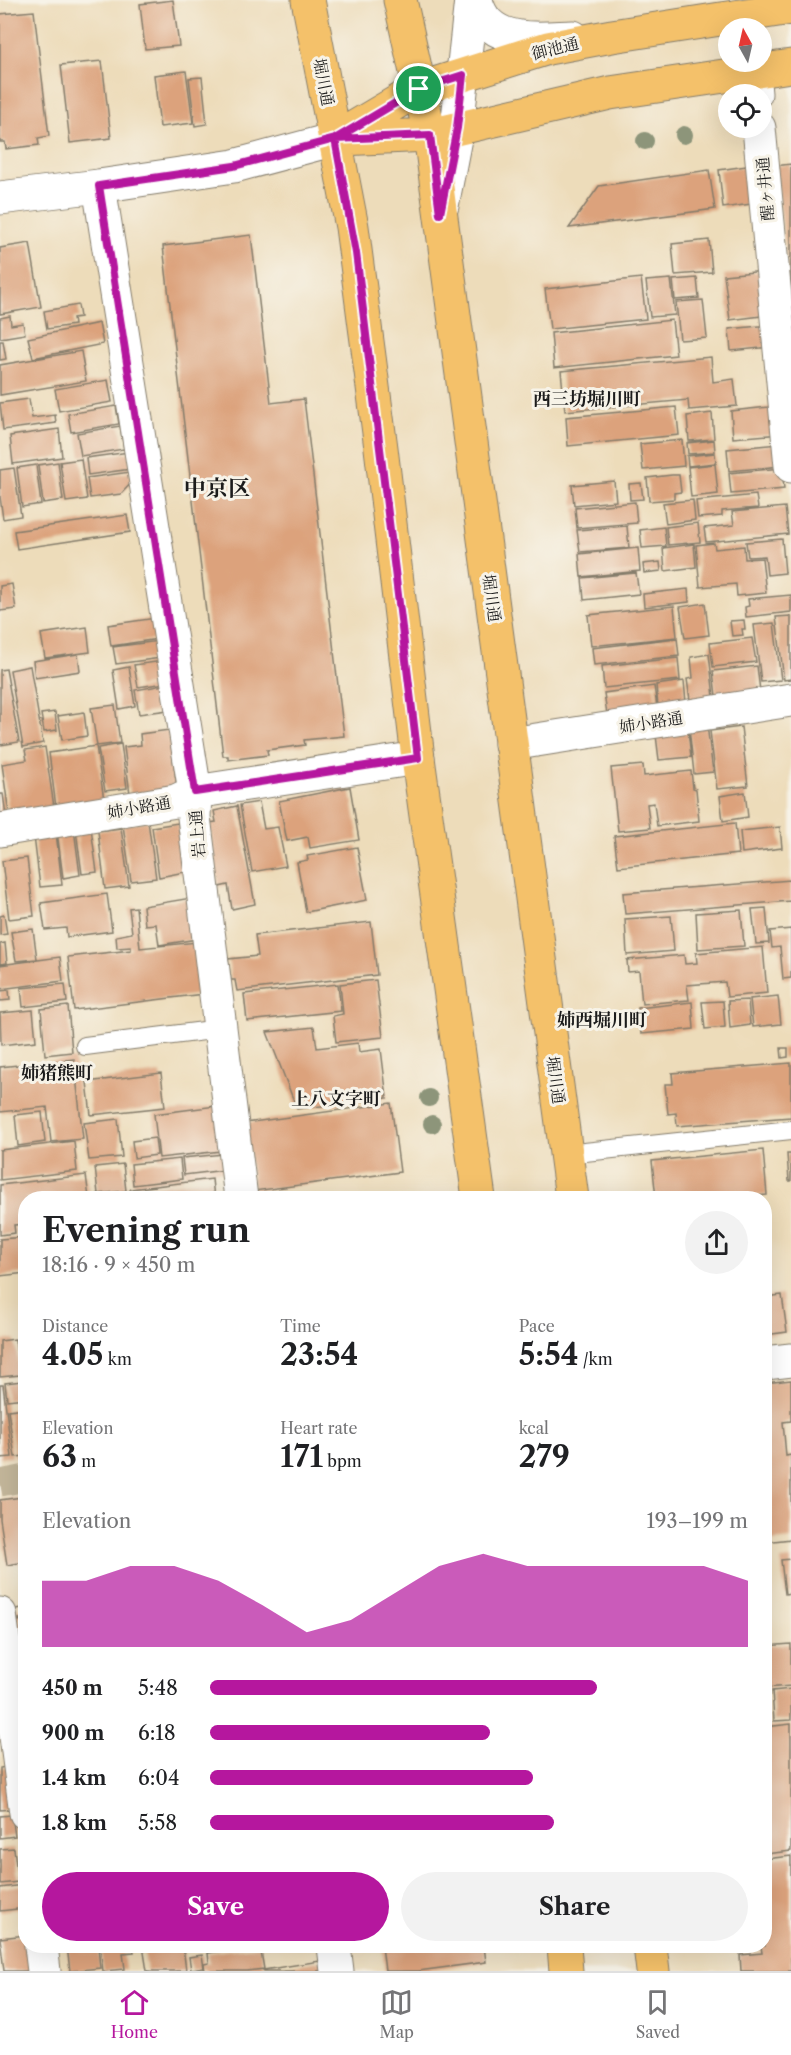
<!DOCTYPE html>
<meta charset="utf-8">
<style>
:root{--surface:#fff;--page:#f2f2f2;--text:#202124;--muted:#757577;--line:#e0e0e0;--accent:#b5179e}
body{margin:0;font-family:"Libre Caslon Text","Noto Serif JP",serif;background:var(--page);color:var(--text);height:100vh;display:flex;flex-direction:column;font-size:22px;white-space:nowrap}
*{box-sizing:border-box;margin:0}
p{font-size:20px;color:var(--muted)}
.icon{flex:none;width:33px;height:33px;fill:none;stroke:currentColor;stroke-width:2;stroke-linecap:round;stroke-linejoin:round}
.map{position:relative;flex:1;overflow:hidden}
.panel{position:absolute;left:18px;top:1191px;width:754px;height:762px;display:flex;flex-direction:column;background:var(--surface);border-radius:24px;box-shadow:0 6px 24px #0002}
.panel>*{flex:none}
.needle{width:39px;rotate:352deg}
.fabs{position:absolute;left:718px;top:18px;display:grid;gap:12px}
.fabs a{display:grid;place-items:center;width:54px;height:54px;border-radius:50%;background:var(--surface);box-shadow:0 6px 24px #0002;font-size:30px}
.pin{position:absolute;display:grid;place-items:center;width:51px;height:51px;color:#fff;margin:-26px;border:3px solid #fff;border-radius:50%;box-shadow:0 2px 6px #0007}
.round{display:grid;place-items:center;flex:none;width:63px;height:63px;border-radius:32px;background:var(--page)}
.head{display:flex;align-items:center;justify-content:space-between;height:102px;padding:0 24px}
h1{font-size:33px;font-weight:700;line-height:45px}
.metrics{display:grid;grid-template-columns:repeat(3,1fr);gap:9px;height:102px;padding:6px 24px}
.metrics div{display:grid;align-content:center}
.metrics b{font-size:30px;font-weight:700}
.metrics small{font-size:16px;font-weight:400}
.metrics p{font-size:16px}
.chart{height:168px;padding:12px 24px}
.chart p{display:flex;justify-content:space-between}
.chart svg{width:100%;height:108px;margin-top:6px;fill:var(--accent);opacity:.7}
.cta{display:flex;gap:12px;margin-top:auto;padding:12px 24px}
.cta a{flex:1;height:69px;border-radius:36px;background:var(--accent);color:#fff;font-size:24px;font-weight:700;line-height:69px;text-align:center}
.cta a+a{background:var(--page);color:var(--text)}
ul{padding:0 24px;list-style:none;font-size:20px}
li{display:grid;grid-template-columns:96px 72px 1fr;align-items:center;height:45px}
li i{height:15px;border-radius:8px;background:var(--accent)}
.tabs{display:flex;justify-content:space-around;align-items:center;height:84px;border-top:2px solid var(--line);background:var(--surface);font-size:16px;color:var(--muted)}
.tabs a{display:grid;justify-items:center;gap:3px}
.tabs .selected{color:var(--accent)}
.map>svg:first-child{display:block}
.building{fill:#dca27b}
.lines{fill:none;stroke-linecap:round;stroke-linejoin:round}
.pedestrian-tunnel{stroke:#c3b69a;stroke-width:27;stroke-dasharray:27 14;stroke-linecap:butt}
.service-casing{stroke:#847c6b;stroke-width:20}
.minor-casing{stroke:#847c6b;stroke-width:35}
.tertiary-casing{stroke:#847c6b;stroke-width:35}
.primary-casing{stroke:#847c6b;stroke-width:35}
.service{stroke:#fff;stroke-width:18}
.minor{stroke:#fff;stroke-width:33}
.tertiary{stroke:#fff;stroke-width:33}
.primary{stroke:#f4c16a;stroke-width:33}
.tree{fill:#8d957a}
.route-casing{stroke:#fff;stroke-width:12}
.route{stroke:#b5179e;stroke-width:8}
.labels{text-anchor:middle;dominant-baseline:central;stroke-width:6;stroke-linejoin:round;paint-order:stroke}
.street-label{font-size:16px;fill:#1c1c1c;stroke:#f7f3e8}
.neighbourhood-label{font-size:18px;font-weight:bold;fill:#1c1c1c;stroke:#f7f3e8}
.district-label{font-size:22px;font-weight:bold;fill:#1c1c1c;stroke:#f7f3e8}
</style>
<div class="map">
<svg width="791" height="1971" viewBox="0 0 791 1971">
<rect width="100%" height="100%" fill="#f7f3e8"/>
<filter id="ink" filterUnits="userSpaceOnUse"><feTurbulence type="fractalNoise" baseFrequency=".0167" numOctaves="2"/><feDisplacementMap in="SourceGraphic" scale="12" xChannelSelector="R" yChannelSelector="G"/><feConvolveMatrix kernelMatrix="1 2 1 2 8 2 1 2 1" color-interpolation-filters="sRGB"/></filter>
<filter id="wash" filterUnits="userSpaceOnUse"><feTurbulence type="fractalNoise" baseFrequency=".008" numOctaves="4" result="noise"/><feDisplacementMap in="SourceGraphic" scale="24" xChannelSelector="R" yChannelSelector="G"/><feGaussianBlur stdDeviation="1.35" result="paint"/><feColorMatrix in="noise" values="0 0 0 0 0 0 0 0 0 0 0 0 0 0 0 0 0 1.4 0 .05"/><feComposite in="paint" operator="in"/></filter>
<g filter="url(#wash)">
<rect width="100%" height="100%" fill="#eddcba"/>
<g id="blocks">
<!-- building -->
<path class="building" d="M173 0 179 46 145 49 140 4Z
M34 11 49 136 38 138 39 145 6 149 5 142H0V14Z
M102 61 111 138 70 143 61 65Z
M186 71 193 123 160 127 154 75Z
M202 77 207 124 195 126 189 78Z
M791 164V285L790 286 775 166Z
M753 165 758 203 723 208 719 170Z
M709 170 715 209 569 228 599 186Z
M251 235 271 403 304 399 344 736 304 740 305 745 267 750 268 755 228 760V756H223L163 246Z
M709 240 712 272 675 275 672 244Z
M30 243 41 307 0 314V248Z
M764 271 769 315 730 320 724 275Z
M641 278 646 319 550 329 545 289Z
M697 278 699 298 675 300 673 280Z
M671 279 675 315 650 317 646 281Z
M703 300 707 338 680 340 676 302Z
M78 305 80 317 73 318 74 325 47 329 44 311Z
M10 316 11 325 23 323 25 334 0 338V318Z
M672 320 676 355 554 368 551 333Z
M99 323 103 344 33 358 28 338Z
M770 325 772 347 731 351 729 329Z
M0 341H3L6 359 0 360Z
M81 351 86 381 0 395V365Z
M711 357 713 382 734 379 737 406 689 410 688 400 565 411 561 371Z
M108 380 112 402 59 411 55 389Z
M29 399 32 418 55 415 56 423 3 430 0 403Z
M116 406 119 424 71 432 68 414Z
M779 406 781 434 733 438 731 411Z
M676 407 679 435 568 446 566 417Z
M712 413 714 439 689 441 687 416Z
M120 426 124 449 81 456 77 433Z
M59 429 62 457 13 464 10 436Z
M682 440 684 466 643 470 640 444Z
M714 440 715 452 688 454 687 443Z
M779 444 781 466 729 471 727 449Z
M129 452 131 469 88 475 86 458Z
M715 453 716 463 688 466 687 456Z
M81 459 87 499 66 502 60 462Z
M58 462 63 500 43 503 38 465Z
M715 464 718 494 691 497 688 467Z
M36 465 41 504 22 507 17 468Z
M14 468 21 516 3 519 0 497V470Z
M782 468 784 489 731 494 729 473Z
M130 472 132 482 121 494 90 498 87 478Z
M672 475H679L681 492 674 493V499L649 501 647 478Z
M614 481 616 501 574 505 572 485Z
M641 483 643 499 630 500 629 484Z
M756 495 758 508 722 511V516L698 518 696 501Z
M693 500 695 520 666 524 663 503Z
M635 502 637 523 577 528 575 508Z
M785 507 788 534 706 542 704 528 734 525 732 512Z
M127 515 130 532 17 549 14 531Z
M698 523 700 542 668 545 666 527Z
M627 526 629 548 580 552 577 530Z
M664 527 666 546 642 548 640 530Z
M782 539 785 573 767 575 765 556 748 557 746 542Z
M714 543 715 549 744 546 745 559 762 558 766 593 737 596 736 584 700 587 696 545Z
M694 544 696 567 665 571 663 548Z
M638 548 640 571 581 577 579 554Z
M660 562 661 571 644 573 643 564Z
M636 573 639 594 584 600 582 578Z
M12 584 16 609 0 611V586Z
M688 589 689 602 644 607 643 594Z
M791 595V612L746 617 745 607 749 606 748 599Z
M705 603 709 635 685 638 680 607Z
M674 606 677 637 591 646 588 615Z
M791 616V679L784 680 776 617Z
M156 618 158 639 111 646 108 625Z
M744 620 745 629H742L743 635 732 636 730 621Z
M774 623 781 680 761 682 754 625Z
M87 627 90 652 45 658 41 634Z
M677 638 679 656 594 665 592 648Z
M752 638 756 662 713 667 710 643Z
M159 641 161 658 116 664 113 647Z
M78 654 80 671 35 678 33 661Z
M709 654 714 697 690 700 687 679 693 678 691 657Z
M678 658 680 680 604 688 602 666Z
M163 661 166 683 138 687 134 665Z
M30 666 43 743 23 747 10 670Z
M757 666 760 691 716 696 713 671Z
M129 667 135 706 119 709 113 670Z
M6 669 19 742 0 745V670Z
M684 681 686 703 658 706 656 685Z
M164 685 168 710 139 714 135 690Z
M654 686 657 707 607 714 604 693Z
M115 705 120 743 97 746 91 708Z
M55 712 57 730 44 732 41 714Z
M84 712 87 736 62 740 58 716Z
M707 725 713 772 694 774 689 727Z
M741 727 748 786 717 789 710 731Z
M169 730 177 788 130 794 124 747 141 745 140 734Z
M688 731 691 757 659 760 656 735Z
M121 744 127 788 105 791 98 748Z
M96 746 104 800 56 807 49 753Z
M45 747 54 807 9 814 2 764 27 760 25 750Z
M643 765 644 776 691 771 693 788 696 789 699 821 657 826 654 803 647 804 650 828 618 831 611 768Z
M350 787 359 840 310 848 308 837 287 841 279 801Z
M745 792 748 817 723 821 720 796Z
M0 794H3L6 815H0Z
M259 802 264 829 278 827 286 866 252 872 240 805Z
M237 806 255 904 232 909 228 885 219 887 209 823 216 822 214 811Z
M148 821 156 878 131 881 123 825Z
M178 823 185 872 159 877 152 827Z
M735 823 738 854 618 867 614 836Z
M780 827 782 848 742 853 740 831Z
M91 828 97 872 82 874 76 830Z
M121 828 129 886 105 889 98 831Z
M74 829 80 875 63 878 57 831Z
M56 833 62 885 40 887 34 836Z
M357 847 367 900 306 912 297 862 308 860 307 856Z
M27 858 34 916 9 919 2 861Z
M791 880V901L625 914 623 893Z
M107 894 112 931 67 937 66 928 45 930 41 903Z
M191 898 197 939 159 945 156 924 145 925 143 906Z
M136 907 140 948 197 942 203 994 74 1010 68 957 131 950V947L117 948 116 936 132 933 129 908Z
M766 908 769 943 756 944 752 909Z
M741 910 744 946 698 949 696 913Z
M4 915 7 934 0 935V916Z
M671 916 674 951 627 955 625 919Z
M371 922 377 975 237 991 235 980H231L228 959 258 956 255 935Z
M33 929 37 959 16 961 11 932Z
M791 929V978L783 979 780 947 772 948 770 931Z
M5 943 7 963 0 964V944Z
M763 947 767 993 727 997 725 982 687 985 689 1000 642 1004 639 971 628 972 627 960 684 955 685 964 697 963 696 953Z
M60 957 63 981 0 989V965Z
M376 980 383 1037 336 1042 333 1016 343 1014 340 984Z
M65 984 67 1002 23 1007 21 988Z
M338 984 341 1011 247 1021 244 994Z
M9 990 10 1000 0 1001V991Z
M778 996 781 1024 753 1027 750 999Z
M748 1000 750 1025 730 1028 728 1001Z
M723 1001 725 1027 705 1029 702 1002Z
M692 1002 694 1029 641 1034 638 1008Z
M68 1006 72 1052 45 1055 41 1009Z
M33 1010 36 1041 1 1045 0 1013Z
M314 1027 317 1048 358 1043 359 1052 381 1049 387 1098 297 1109 267 1032Z
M781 1048H788V1057L782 1058Z
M74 1059 83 1139 51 1142 47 1107 0 1112V1067Z
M791 1063V1117L677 1126 676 1113 668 1114 665 1084H673L672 1073Z
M161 1073 165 1107 91 1115 87 1082Z
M391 1103 400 1172 254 1191 245 1123Z
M216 1106 221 1151 159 1158 154 1114Z
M42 1112 45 1142 18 1146 15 1115Z
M118 1119 122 1157 89 1160 84 1123Z
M155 1138 157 1155 134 1158 132 1141Z
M74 1141 77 1171 0 1180V1150Z
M763 1150 767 1195 733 1198H656L652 1161Z
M223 1154 225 1170 184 1175 182 1158Z
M787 1154H791V1181H789Z
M180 1159 182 1179 133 1185 131 1164Z
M123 1164 126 1191 98 1194 95 1167Z
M86 1175 89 1198H26V1224L14 1225 15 1233 0 1235V1185Z
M212 1179 214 1198H123L131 1189Z
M26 1237V1273L0 1276V1239Z
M782 1295 787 1332 765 1335V1297Z
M15 1339 20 1375 0 1377V1341Z
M791 1380V1421L783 1422 786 1456 791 1455V1539L765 1542V1383Z
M22 1381 25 1398 7 1400 5 1383Z
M0 1385H3L12 1457 0 1458Z
M26 1408V1456L15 1457 8 1410Z
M22 1497 26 1520V1562L7 1565 0 1519V1500Z
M791 1559V1593L785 1594 781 1560Z
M26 1605V1619H17L16 1609 23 1608 22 1606Z
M26 1620V1633H18L17 1621Z
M20 1638H26V1664H22Z
M791 1644V1686L765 1688V1646Z
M791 1689V1720L774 1721 772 1691Z
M791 1724V1851L765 1854V1727Z
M10 1766 14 1809 0 1810V1768Z
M12 1815 15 1836 0 1838V1816Z
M14 1848 18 1882 0 1884V1849Z
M791 1856V1971H741L740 1955 762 1953 761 1946H765V1859Z
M23 1885 26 1908 0 1911V1888Z
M26 1935V1946L33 1971H4L0 1938Z
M67 1946H98L100 1968 70 1971Z
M100 1946H133L134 1952 123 1953 125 1969 103 1971Z
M143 1946H183L186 1971H147Z
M260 1946 264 1969 247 1971H205L204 1964 209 1963 208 1953Z
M382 1946H484L486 1962 418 1971H385Z
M202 1955 204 1968 191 1970 189 1957Z
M326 1960 328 1971H264L263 1970Z"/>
</g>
</g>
<g filter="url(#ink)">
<use href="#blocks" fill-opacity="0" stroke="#847c6b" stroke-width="1.5"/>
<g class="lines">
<!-- pedestrian-tunnel -->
<path class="pedestrian-tunnel" d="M0 1483 26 1478"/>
<defs>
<path id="service" d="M85 1046 220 1029
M566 1154 791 1130"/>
<path id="minor" d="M476 0C487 46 536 38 573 37
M753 71 755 94
M759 128 791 466
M99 186 195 792 194 817 241 1198
M442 206 457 128 471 0
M511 744 791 700
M0 830 176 801 195 792 418 758
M765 1363 791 1360
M0 1614 26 1813
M41 1946 44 1971
M334 1946 337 1971"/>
<path id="tertiary" d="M0 198 99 186 234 166 335 139"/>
<path id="primary" d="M308 0 352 227 381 448 418 758 479 1198
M400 0 430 135 572 1198
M335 139 419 89 548 48 612 36 791 8
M340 139 430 135 610 93 791 66
M564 1946 566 1971
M650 1946 653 1971"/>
</defs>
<!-- service casing -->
<use href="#service" class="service-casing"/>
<!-- minor casing -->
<use href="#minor" class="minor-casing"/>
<!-- tertiary casing -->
<use href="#tertiary" class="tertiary-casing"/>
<!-- primary casing -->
<use href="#primary" class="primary-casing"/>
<!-- service -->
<use href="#service" class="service"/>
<!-- minor -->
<use href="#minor" class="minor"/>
<!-- tertiary -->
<use href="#tertiary" class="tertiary"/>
<!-- primary -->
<use href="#primary" class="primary"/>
</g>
<!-- trees -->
<g class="tree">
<circle cx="684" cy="135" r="9"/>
<circle cx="645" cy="141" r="9"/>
<circle cx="429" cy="1098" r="9"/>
<circle cx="432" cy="1124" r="9"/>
</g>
</g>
<g class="lines" filter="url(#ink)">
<defs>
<path id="route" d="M419 89 335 139 356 253 418 758 195 792 99 186 234 166 335 139 430 135 440 214 457 128 463 75 419 89"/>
</defs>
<!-- route casing -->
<use href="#route" class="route-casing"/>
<!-- route -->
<use href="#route" class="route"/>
</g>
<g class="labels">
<!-- street labels -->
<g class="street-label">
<text transform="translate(555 48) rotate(-14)">御池通</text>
<text transform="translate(324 82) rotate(79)">堀川通</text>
<text transform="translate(765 189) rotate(-95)">醒ヶ井通</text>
<text transform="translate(492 598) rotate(82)">堀川通</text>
<text transform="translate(651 722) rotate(-9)">姉小路通</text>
<text transform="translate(139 807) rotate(-10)">姉小路通</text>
<text transform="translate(197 834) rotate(-95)">岩上通</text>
<text transform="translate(556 1080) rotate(82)">堀川通</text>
</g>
<!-- neighbourhood labels -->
<g class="neighbourhood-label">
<text x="587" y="399">西三坊堀川町</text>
<text x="602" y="1020">姉西堀川町</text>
<text x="57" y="1073">姉猪熊町</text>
<text x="336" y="1099">上八文字町</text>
</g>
<!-- district labels -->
<g class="district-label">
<text x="217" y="488">中京区</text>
</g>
</g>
</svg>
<div class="fabs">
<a><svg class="needle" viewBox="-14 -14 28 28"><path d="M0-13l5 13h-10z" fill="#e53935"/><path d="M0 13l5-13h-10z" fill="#757577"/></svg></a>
<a><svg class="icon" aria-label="locate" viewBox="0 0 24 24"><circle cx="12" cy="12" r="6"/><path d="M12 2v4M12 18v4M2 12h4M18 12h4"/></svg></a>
</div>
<div class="pin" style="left:419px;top:89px;background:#1e9e55"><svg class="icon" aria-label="arrive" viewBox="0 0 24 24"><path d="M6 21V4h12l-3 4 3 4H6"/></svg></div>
<section class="panel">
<div class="head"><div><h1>Evening run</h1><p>18:16 · 9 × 450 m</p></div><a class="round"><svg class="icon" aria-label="share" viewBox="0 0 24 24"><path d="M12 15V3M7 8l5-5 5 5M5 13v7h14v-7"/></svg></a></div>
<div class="metrics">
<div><p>Distance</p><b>4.05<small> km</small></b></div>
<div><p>Time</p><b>23:54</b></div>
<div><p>Pace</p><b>5:54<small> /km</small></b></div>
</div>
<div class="metrics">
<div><p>Elevation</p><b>63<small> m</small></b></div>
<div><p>Heart rate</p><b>171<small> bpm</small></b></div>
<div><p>kcal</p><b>279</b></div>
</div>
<div class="chart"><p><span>Elevation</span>193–199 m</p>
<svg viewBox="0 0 160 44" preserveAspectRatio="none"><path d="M0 44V17L10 17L20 11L30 11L40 17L50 27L60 38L70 33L80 22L90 11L100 6L110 11L120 11L130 11L140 11L150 11L160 17V44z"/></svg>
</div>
<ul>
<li><b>450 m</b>5:48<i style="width:72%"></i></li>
<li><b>900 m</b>6:18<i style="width:52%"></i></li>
<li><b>1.4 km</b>6:04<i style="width:60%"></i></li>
<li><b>1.8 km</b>5:58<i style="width:64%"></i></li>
</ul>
<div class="cta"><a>Save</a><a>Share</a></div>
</section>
</div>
<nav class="tabs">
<a class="selected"><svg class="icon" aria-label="home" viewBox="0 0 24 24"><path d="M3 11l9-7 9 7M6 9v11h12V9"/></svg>Home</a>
<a><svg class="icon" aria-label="map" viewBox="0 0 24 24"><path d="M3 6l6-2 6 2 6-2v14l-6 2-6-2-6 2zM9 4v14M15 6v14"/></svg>Map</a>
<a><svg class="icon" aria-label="saved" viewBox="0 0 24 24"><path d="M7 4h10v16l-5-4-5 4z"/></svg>Saved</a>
</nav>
